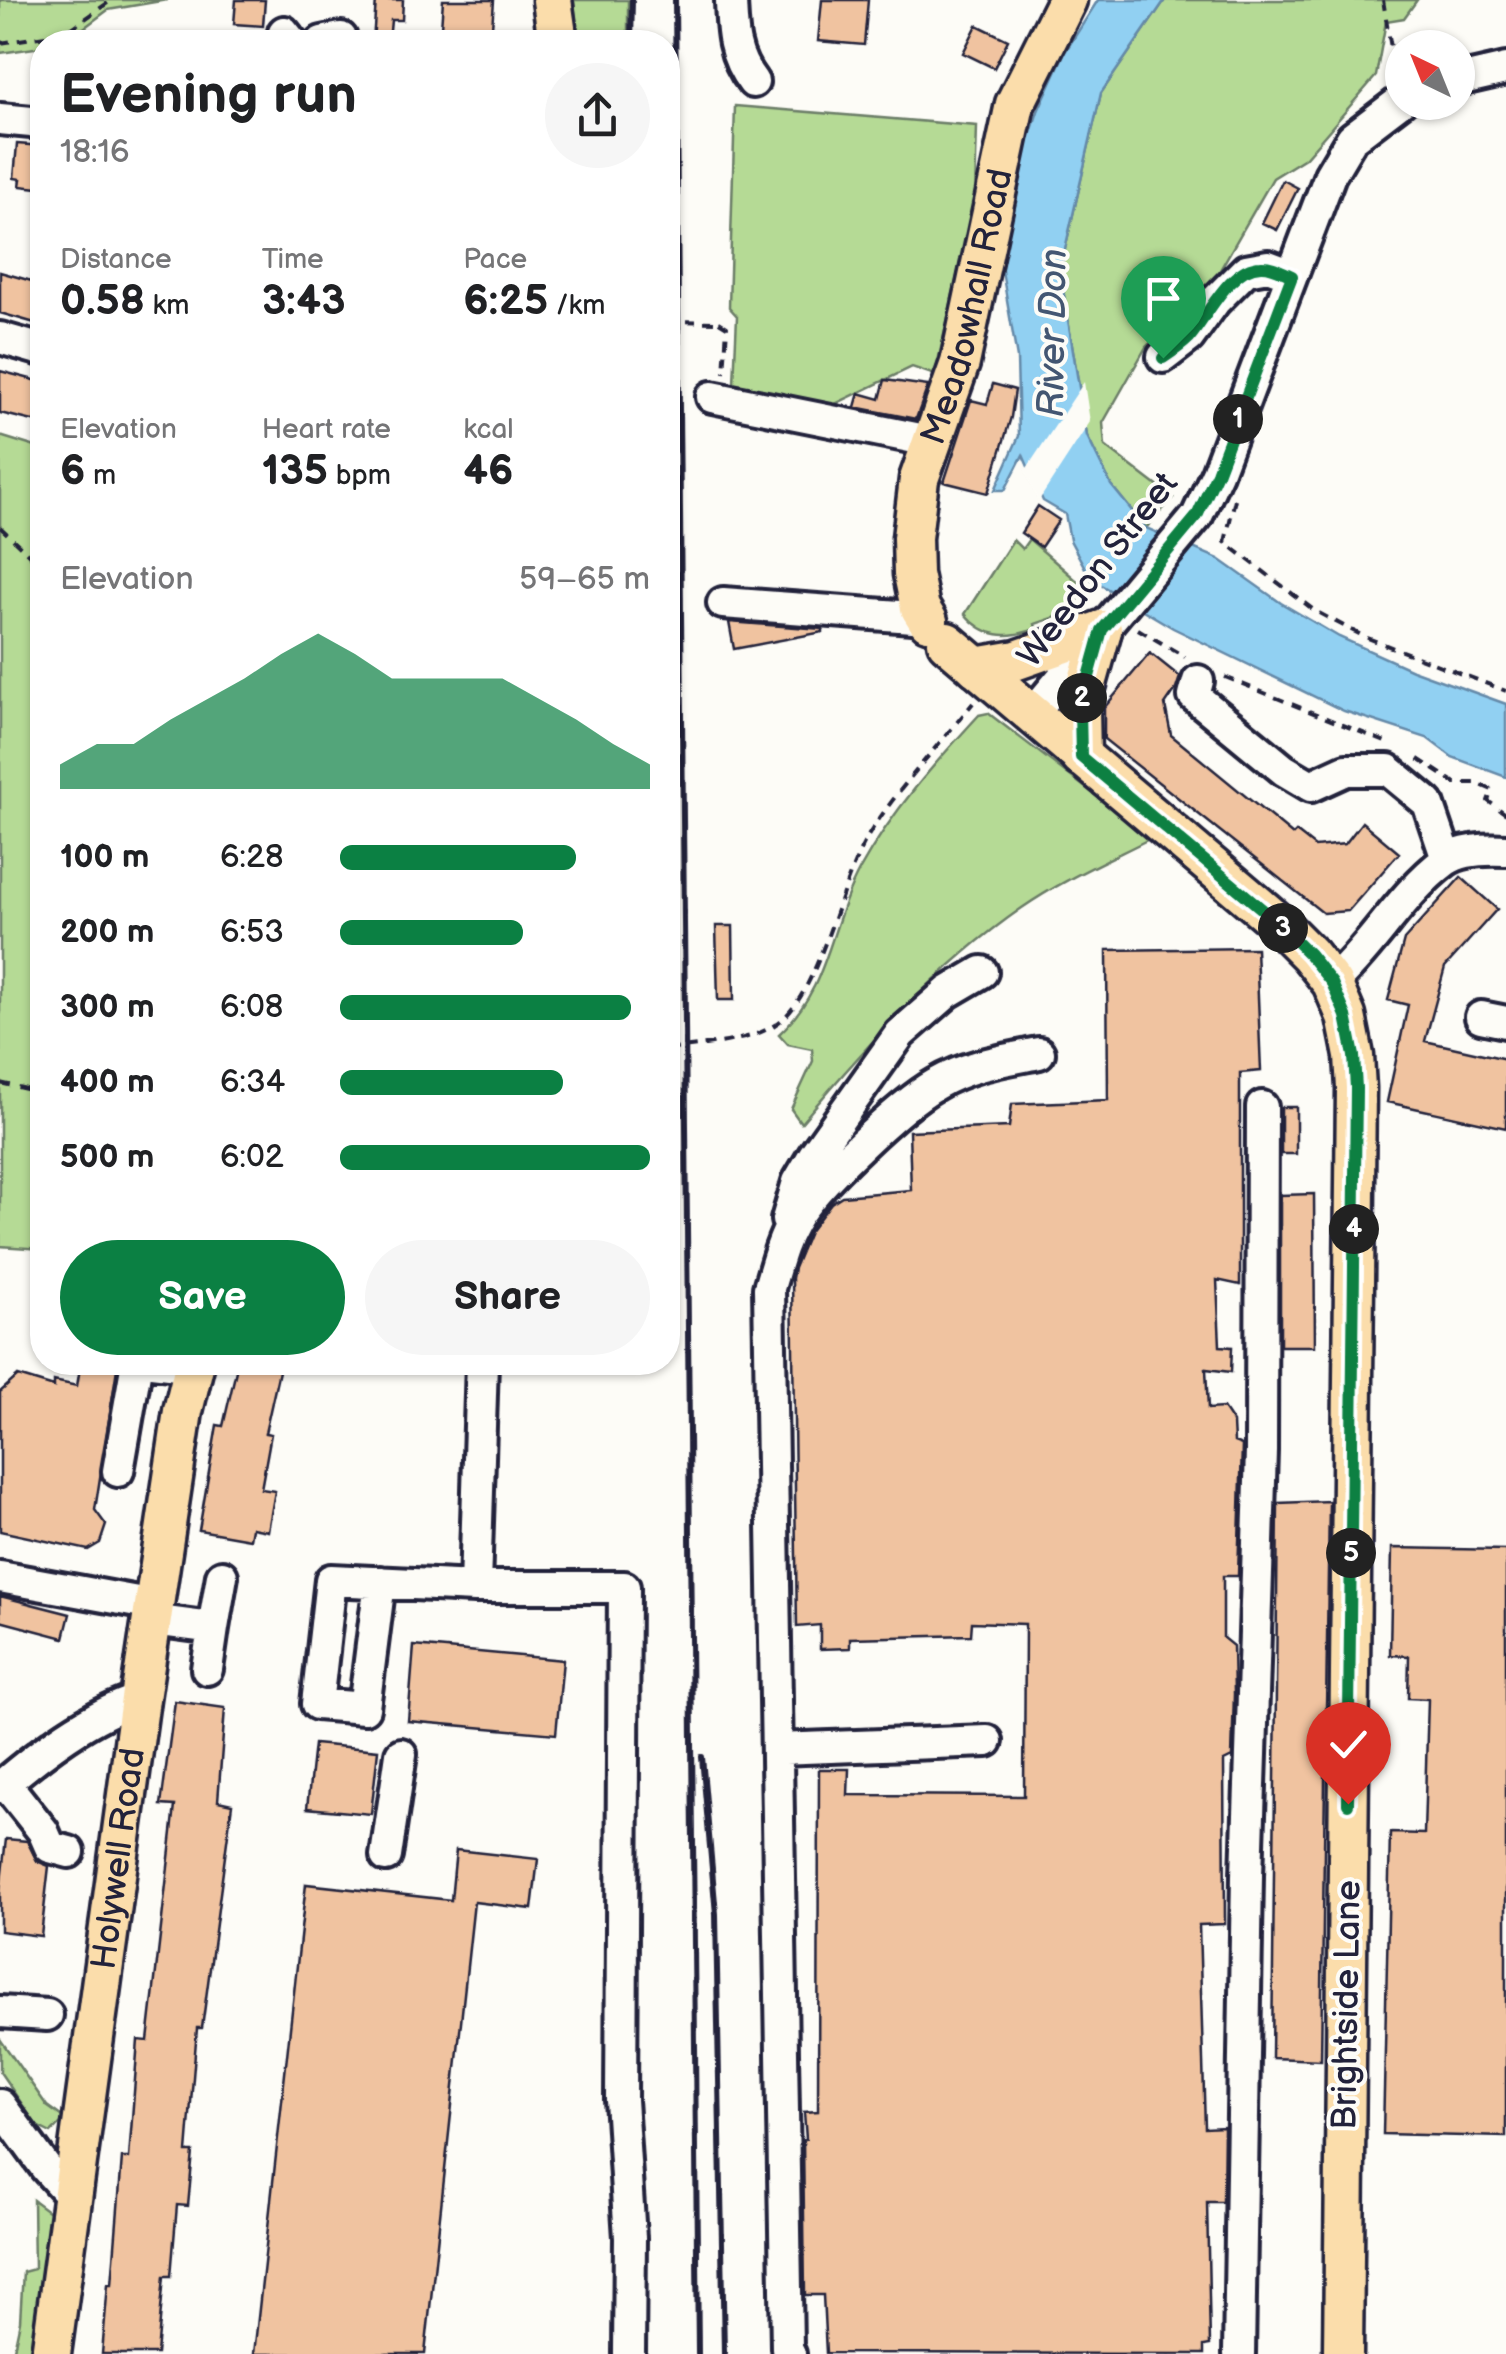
<!DOCTYPE html>
<meta charset="utf-8">
<style>
:root{--surface:#fff;--page:#f6f6f6;--text:#202124;--muted:#757577;--accent:#0b8043}
body{margin:0;font-family:"Balsamiq Sans",sans-serif;background:var(--page);color:var(--text);height:100vh;display:flex;flex-direction:column;font-size:38px;white-space:nowrap}
*{box-sizing:border-box;margin:0}
p{font-size:32px;color:var(--muted)}
.icon{flex:none;width:55px;height:55px;fill:none;stroke:currentColor;stroke-width:2;stroke-linecap:round;stroke-linejoin:round}
.map{position:relative;flex:1;overflow:hidden}
.details{position:absolute;left:30px;top:30px;width:650px;height:1345px;display:flex;flex-direction:column;background:var(--surface);border-radius:40px;box-shadow:0 2px 8px #0004}
.details>*{flex:none}
.needle{width:65px;rotate:317deg}
.tools{position:absolute;left:1385px;top:30px;display:grid;gap:20px}
.tools a{display:grid;place-items:center;width:90px;height:90px;border-radius:50%;background:var(--surface);box-shadow:0 2px 8px #0004;font-size:50px}
.pin{position:absolute;display:grid;place-items:center;width:85px;height:85px;color:#fff;margin:-102px -42px;border-radius:50% 50% 50% 0;rotate:-45deg;box-shadow:0 0 10px #0007}
.pin .icon{rotate:45deg}
.km{position:absolute;width:50px;height:50px;margin:-25px;border-radius:50%;background:#222;color:#fff;font-size:28px;line-height:50px;text-align:center}
.round{display:grid;place-items:center;flex:none;width:105px;height:105px;border-radius:52px;background:var(--page)}
.summary{display:flex;align-items:center;justify-content:space-between;height:170px;padding:0 30px}
h1{font-size:55px;font-weight:800;line-height:75px}
.figures{display:grid;grid-template-columns:repeat(3,1fr);gap:15px;height:170px;padding:10px 30px}
.figures div{display:grid;align-content:center}
.figures b{font-size:42px;font-weight:800}
.figures small{font-size:28px;font-weight:400}
.figures p{font-size:28px}
.chart{height:280px;padding:20px 30px}
.chart p{display:flex;justify-content:space-between}
.chart svg{width:100%;height:180px;margin-top:10px;fill:var(--accent);opacity:.7}
.action{display:flex;gap:20px;margin-top:auto;padding:20px 30px}
.action a{flex:1;height:115px;border-radius:60px;background:var(--accent);color:#fff;font-size:40px;font-weight:800;line-height:115px;text-align:center}
.action a+a{background:var(--page);color:var(--text)}
ul{padding:0 30px;list-style:none;font-size:32px}
li{display:grid;grid-template-columns:160px 120px 1fr;align-items:center;height:75px}
li i{height:25px;border-radius:12px;background:var(--accent)}
.map>svg:first-child{display:block}
.green{fill:#b5da95;stroke:#6c7e68;stroke-width:2.5}
.water{fill:#91d0f2;stroke:#658aa9;stroke-width:2.5}
.pier{fill:#fdfcf7}
.building{fill:#f0c3a0;stroke:#22223b;stroke-width:2.5}
.lines{fill:none;stroke-linecap:round;stroke-linejoin:round}
.minor-casing{stroke:#22223b;stroke-width:38}
.major-casing{stroke:#22223b;stroke-width:45}
.path{stroke:#22223b;stroke-width:4;stroke-dasharray:10 8;stroke-linecap:butt}
.minor{stroke:#fdfcf7;stroke-width:30}
.major{stroke:#fbddab;stroke-width:38}
.rail{stroke:#22223b;stroke-width:6}
.path-bridge{stroke:#22223b;stroke-width:4;stroke-dasharray:10 8;stroke-linecap:butt}
.route-casing{stroke:#fff;stroke-width:20}
.route{stroke:#0b8043;stroke-width:12}
.labels{text-anchor:middle;dominant-baseline:central;stroke-width:8;stroke-linejoin:round;paint-order:stroke}
.street-label{font-size:35px;fill:#22223b;stroke:#fdfcf7}
.water-label{font-size:38px;font-style:italic;fill:#435672;stroke:#fdfcf7}
</style>
<div class="map">
<svg width="1506" height="2354" viewBox="0 0 1506 2354">
<rect width="100%" height="100%" fill="#fdfcf7"/>
<filter id="ink" filterUnits="userSpaceOnUse"><feTurbulence type="fractalNoise" baseFrequency=".01" numOctaves="2"/><feDisplacementMap in="SourceGraphic" scale="20" xChannelSelector="R" yChannelSelector="G"/><feConvolveMatrix kernelMatrix="1 2 1 2 8 2 1 2 1" color-interpolation-filters="sRGB"/></filter>
<g filter="url(#ink)">
<!-- green -->
<path class="green" d="M0 0H167L108 10 65 42H42V47L0 53Z
M574 0H628V42H578Z
M1165 0H1417L1404 18 1386 21 1376 76 1305 158 1273 178 1213 282 1146 347 1103 423 1105 446 1173 498 1146 528 1111 485 1087 436 1060 271 1101 93Z
M735 106 977 126 975 196 935 375 912 367 829 407 734 384 737 316 729 307Z
M0 436 42 449V1249L0 1246Z
M1029 539 1083 586 1074 611 1035 624 1036 629C1007 639 985 638 965 614L1013 540 1022 549Z
M988 713 1151 838C1108 860 1062 880 1022 908 937 967 867 1045 801 1123L791 1109 813 1061 812 1049 788 1044 779 1034C830 987 829 926 860 869 892 811 935 763 979 715Z
M0 2039 47 2106 65 2119 51 2133 37 2126 0 2072Z
M33 2200 56 2217 37 2354H13L20 2321 23 2272 34 2269Z"/>
<!-- water -->
<path class="water" d="M1098 0H1165L1101 93 1060 271 1087 436 1111 485 1146 528 1219 559 1281 603 1339 637 1412 670 1506 704V777L1452 757 1427 738 1344 711 1173 628 1091 579 1070 540 1065 514 1043 501 1023 455 1005 490H995L1019 436 1017 358 1001 265 1010 198 1038 111 1065 52Z"/>
<!-- pier -->
<path class="pier" d="M1084 382 1090 422 1038 502 1025 471Z"/>
<!-- building -->
<path class="building" d="M236 0H265L263 26 234 24Z
M376 0H403L402 20H391L389 42H373Z
M443 0H494L491 42H440Z
M822 0H868L864 45 818 41Z
M977 25 1008 40 994 68 963 53Z
M17 144 42 146V180H39L38 188 20 186 21 179 14 178Z
M1283 180 1298 188 1277 230 1262 223Z
M0 272 42 284V325L0 313Z
M0 371 42 382V408L37 422 0 413Z
M885 380 928 386 916 419 855 407 859 393 880 399Z
M993 384 1015 390 1011 417 988 493 944 482 971 400 987 404Z
M1038 506 1059 520 1041 547 1021 533Z
M729 622 823 629V632L734 649Z
M1150 653 1180 677 1176 689 1165 705 1171 735 1293 835 1296 832 1315 847 1345 844 1362 822 1399 853 1348 911 1323 913 1104 739V708Z
M1461 877 1497 909 1445 967 1425 1041 1506 1059V1128L1387 1102 1408 1005 1388 1000 1404 940Z
M716 926H733L734 1000H718Z
M1256 948 1261 1071 1240 1073V1285L1217 1280 1220 1346 1232 1347 1231 1372 1206 1369 1208 1409 1223 1408 1233 1423 1234 1442 1242 1445 1238 1576H1223V1638L1233 1646 1234 1694 1232 1757 1224 1761 1225 1924 1199 1925 1205 2128 1224 2127 1223 2202H1207L1210 2345 1204 2346V2354L826 2353 823 2295H805L803 2140 806 2139 804 2112 818 2111 819 1769H849L848 1795 1024 1796 1025 1624 972 1622 971 1635 850 1638V1648L820 1649V1625L797 1627 792 1278 794 1268 809 1232 831 1203 842 1196 911 1190 909 1131 1009 1127 1012 1104 1108 1100 1107 950Z
M1281 1107H1296V1154H1281Z
M1314 1194 1315 1346H1280V1195Z
M81 1362H118L95 1510 106 1525 100 1543 88 1550 0 1531V1392L18 1376 54 1387V1381L77 1386Z
M238 1362H281L265 1433 271 1434 261 1489 275 1491 268 1531 252 1528 250 1539 199 1530 217 1425 223 1426Z
M1329 1501 1321 2060 1272 2058 1278 1503Z
M1392 1548 1506 1550V2137L1383 2134 1390 1833 1424 1834 1428 1699 1408 1698 1409 1656 1390 1655Z
M0 1596 70 1614 64 1638 0 1621Z
M414 1646 563 1660 556 1734 408 1721Z
M175 1701 225 1708 218 1801 232 1804 202 2028H197L187 2152H193L188 2206 177 2205 171 2276H164L157 2354H102L108 2284H112L122 2158H129L138 2040 148 2041 175 1806 161 1805Z
M314 1744 378 1750 371 1814 307 1808Z
M6 1839 27 1841 37 1861 49 1866 41 1936 0 1931V1890Z
M456 1850 538 1859 532 1909 474 1902 425 2354H254L306 1884 451 1900Z"/>
<g class="lines">
<defs>
<path id="minor" d="M731 0C732 32 733 56 753 82
M284 32 292 42
M322 42 341 38
M1458 80 1506 69
M0 119 42 123
M0 338 42 350
M1163 357 1189 337 1215 301 1246 270 1268 266 1292 275
M712 397 930 441
M723 603 926 618
M1198 681 1194 696 1284 770 1311 786 1346 770H1388L1428 803 1447 859
M1032 714 1197 516 1217 473 1330 175 1352 138 1402 100
M1332 983C1373 946 1401 894 1445 861 1461 849 1487 849 1506 850
M1481 1017 1506 1022
M787 1220 798 1182 814 1155 900 1034 948 992 982 972
M152 1362 194 1367
M482 1362 475 1587H624L621 2100 630 2238 629 2354
M118 1471 137 1362
M0 1577 154 1605
M380 1582 364 1708 317 1704 331 1580 475 1587
M152 1620 213 1628 222 1576
M207 1669 213 1628
M778 1749 987 1741
M5 1783 43 1831 50 1847 69 1852
M0 1787C40 1753 90 1714 140 1699
M386 1856 401 1754
M0 2012 47 2015
M0 2105 46 2168 74 2199
M790 2354 787 2348C783 1994 774 1641 769 1288 776 1265 781 1243 793 1222 812 1187 901 1104 936 1084 968 1065 1004 1060 1039 1053
M1239 2354 1247 1876 1261 1451 1262 1107"/>
<g id="major">
<path d="M552 0 558 42"/>
<path id="s1" d="M928 621 920 608 913 574 912 538 919 479 960 363 1015 104 1067 0"/>
<path d="M947 642 1275 920 1309 954 1332 983 1346 1016 1354 1056 1356 1088 1343 2354"/>
<path d="M976 667 1017 660 1102 630"/>
<path d="M1081 757 1080 709 1102 630"/>
<path id="s2" d="M51 2354 140 1699 183 1411 195 1362"/>
</g>
</defs>
<!-- minor casing -->
<use href="#minor" class="minor-casing"/>
<!-- major casing -->
<use href="#major" class="major-casing"/>
<!-- path -->
<path class="path" d="M1383 0 1396 78
M0 43 65 33 112 0
M719 322 727 327 724 373
M1235 499 1225 542 1315 611 1365 637 1506 691
M0 527 42 567
M1138 629 1185 657
M1225 677 1388 743
M1418 759 1455 783H1476L1492 790 1488 801 1506 814
M42 921 34 956 42 990
M668 1050C703 1044 749 1044 779 1022 820 991 838 886 868 836 897 789 938 746 973 703
M0 1083 35 1091 42 1085"/>
<!-- minor -->
<use href="#minor" class="minor"/>
<!-- major -->
<use href="#major" class="major"/>
<!-- rail -->
<path class="rail" d="M675 0C687 785 686 1569 698 2354
M631 42 632 0
M668 942 673 1007
M702 1757 716 1914 724 2354"/>
<!-- path-bridge -->
<path class="path-bridge" d="M668 321 719 322"/>
</g>
</g>
<g class="lines" filter="url(#ink)">
<defs>
<path id="route" d="M1163 358C1172 352 1181 346 1189 338 1207 317 1230 266 1261 266 1272 265 1282 272 1292 276L1217 473 1197 516 1102 630 1080 709 1081 757 1275 920 1309 954 1332 983 1346 1016 1354 1056 1356 1088 1348 1804"/>
</defs>
<!-- route casing -->
<use href="#route" class="route-casing"/>
<!-- route -->
<use href="#route" class="route"/>
</g>
<g class="labels">
<!-- street labels -->
<g class="street-label">
<text stroke="none"><textPath href="#s1" startOffset="325">Meadowhall Road</textPath></text>
<text transform="translate(1098 570) rotate(-52)">Weedon Street</text>
<text stroke="none"><textPath href="#s2" startOffset="500">Holywell Road</textPath></text>
<text transform="translate(1347 2005) rotate(-89)">Brightside Lane</text>
</g>
<!-- water labels -->
<g class="water-label">
<text transform="translate(1053 333) rotate(-89)">River Don</text>
</g>
</g>
</svg>
<div class="tools">
<a><svg class="needle" viewBox="-14 -14 28 28"><path d="M0-13l5 13h-10z" fill="#e53935"/><path d="M0 13l5-13h-10z" fill="#757577"/></svg></a>
</div>
<div class="pin" style="left:1163px;top:358px;background:#1e9e55"><svg class="icon" aria-label="arrive" viewBox="0 0 24 24"><path d="M6 21V4h12l-3 4 3 4H6"/></svg></div>
<div class="pin" style="left:1348px;top:1804px;background:#d93025"><svg class="icon" aria-label="check" viewBox="0 0 24 24"><path d="M5 12l5 5 9-10"/></svg></div>
<b class="km" style="left:1238px;top:419px">1</b>
<b class="km" style="left:1082px;top:698px">2</b>
<b class="km" style="left:1283px;top:928px">3</b>
<b class="km" style="left:1354px;top:1229px">4</b>
<b class="km" style="left:1351px;top:1553px">5</b>
<section class="details">
<div class="summary"><div><h1>Evening run</h1><p>18:16</p></div><a class="round"><svg class="icon" aria-label="share" viewBox="0 0 24 24"><path d="M12 15V3M7 8l5-5 5 5M5 13v7h14v-7"/></svg></a></div>
<div class="figures">
<div><p>Distance</p><b>0.58<small> km</small></b></div>
<div><p>Time</p><b>3:43</b></div>
<div><p>Pace</p><b>6:25<small> /km</small></b></div>
</div>
<div class="figures">
<div><p>Elevation</p><b>6<small> m</small></b></div>
<div><p>Heart rate</p><b>135<small> bpm</small></b></div>
<div><p>kcal</p><b>46</b></div>
</div>
<div class="chart"><p><span>Elevation</span>59–65 m</p>
<svg viewBox="0 0 160 44" preserveAspectRatio="none"><path d="M0 44V38L10 33L20 33L30 27L40 22L50 17L60 11L70 6L80 11L90 17L100 17L110 17L120 17L130 22L140 27L150 33L160 38V44z"/></svg>
</div>
<ul>
<li><b>100 m</b>6:28<i style="width:76%"></i></li>
<li><b>200 m</b>6:53<i style="width:59%"></i></li>
<li><b>300 m</b>6:08<i style="width:94%"></i></li>
<li><b>400 m</b>6:34<i style="width:72%"></i></li>
<li><b>500 m</b>6:02<i style="width:100%"></i></li>
</ul>
<div class="action"><a>Save</a><a>Share</a></div>
</section>
</div>
